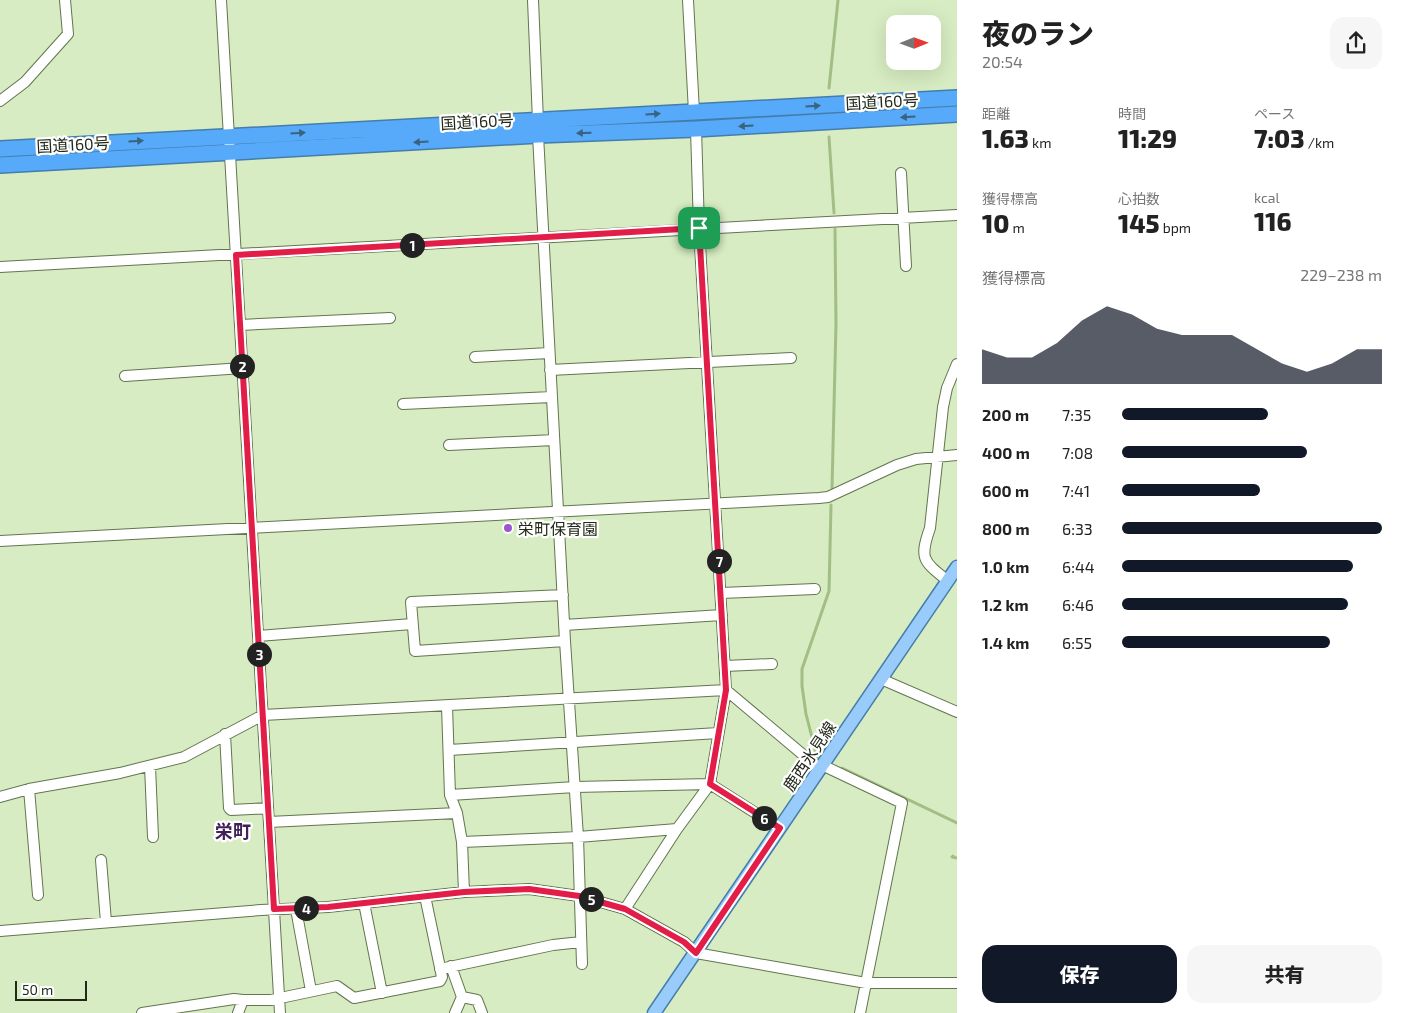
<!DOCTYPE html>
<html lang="ja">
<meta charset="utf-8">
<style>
:root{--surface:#fff;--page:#f6f6f6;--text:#222;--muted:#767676;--accent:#111827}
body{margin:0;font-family:"Exo 2","Noto Sans JP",sans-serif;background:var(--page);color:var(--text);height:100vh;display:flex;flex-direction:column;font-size:19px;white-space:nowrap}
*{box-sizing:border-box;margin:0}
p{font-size:16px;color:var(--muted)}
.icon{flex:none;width:28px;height:28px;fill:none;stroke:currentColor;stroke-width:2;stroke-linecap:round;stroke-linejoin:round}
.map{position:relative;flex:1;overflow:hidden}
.panel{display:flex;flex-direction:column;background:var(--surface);width:450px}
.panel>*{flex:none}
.needle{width:32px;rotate:89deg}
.buttons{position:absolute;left:886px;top:15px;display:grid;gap:10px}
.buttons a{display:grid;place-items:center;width:55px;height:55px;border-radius:10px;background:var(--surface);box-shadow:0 5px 20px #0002;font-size:25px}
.scale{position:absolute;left:15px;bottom:12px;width:72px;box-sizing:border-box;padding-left:5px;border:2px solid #222919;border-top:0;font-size:14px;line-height:18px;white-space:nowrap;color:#222919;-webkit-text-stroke:4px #fff;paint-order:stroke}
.pin{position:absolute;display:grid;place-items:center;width:42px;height:42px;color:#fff;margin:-21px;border-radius:10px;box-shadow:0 2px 8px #0006}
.km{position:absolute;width:25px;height:25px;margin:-12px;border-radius:50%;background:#222;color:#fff;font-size:14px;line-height:25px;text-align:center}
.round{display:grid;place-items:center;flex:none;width:52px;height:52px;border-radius:15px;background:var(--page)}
.headline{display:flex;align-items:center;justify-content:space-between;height:85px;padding:0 25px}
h1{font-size:28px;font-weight:800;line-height:38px}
.stats{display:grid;grid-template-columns:repeat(3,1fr);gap:8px;height:85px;padding:5px 25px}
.stats div{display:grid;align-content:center}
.stats b{font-size:25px;font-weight:800}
.stats small{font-size:14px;font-weight:400}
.stats p{font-size:14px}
.chart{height:140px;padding:10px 25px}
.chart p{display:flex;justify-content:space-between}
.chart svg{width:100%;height:90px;margin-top:5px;fill:var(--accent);opacity:.7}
.action{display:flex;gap:10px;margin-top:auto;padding:10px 25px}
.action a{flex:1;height:58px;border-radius:15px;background:var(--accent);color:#fff;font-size:20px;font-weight:800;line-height:58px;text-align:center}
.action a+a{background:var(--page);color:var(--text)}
ul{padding:0 25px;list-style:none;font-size:16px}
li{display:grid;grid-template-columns:80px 60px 1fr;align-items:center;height:38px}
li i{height:12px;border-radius:6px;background:var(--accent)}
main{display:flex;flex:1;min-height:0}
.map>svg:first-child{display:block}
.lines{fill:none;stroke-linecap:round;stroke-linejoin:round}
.stream{stroke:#a2be84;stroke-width:3}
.minor-casing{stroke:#62754f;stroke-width:12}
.major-casing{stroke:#447dab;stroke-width:15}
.highway-casing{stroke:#447dab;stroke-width:18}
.minor{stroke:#fff;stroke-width:10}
.major{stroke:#9accfb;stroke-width:12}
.highway{stroke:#56aaf9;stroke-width:15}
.oneway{fill:#39637e}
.route-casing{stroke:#fff;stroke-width:10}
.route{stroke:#e11d48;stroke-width:6}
.poi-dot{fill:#9d57cc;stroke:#fff;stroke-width:2}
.labels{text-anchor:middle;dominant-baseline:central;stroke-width:4.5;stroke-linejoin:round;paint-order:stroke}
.street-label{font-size:16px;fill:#222919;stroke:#fff}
.poi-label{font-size:16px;fill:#222919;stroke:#fff;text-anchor:start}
.neighbourhood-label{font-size:18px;font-weight:bold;fill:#422058;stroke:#fff}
</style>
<main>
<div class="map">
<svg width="957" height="1013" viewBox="0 0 957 1013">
<rect width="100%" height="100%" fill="#d7ecc2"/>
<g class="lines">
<!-- stream -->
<path class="stream" d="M829 88 838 0
M829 137 834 213
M832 488 836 324 835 229
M817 757 806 714 802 686V669L829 591 831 505
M842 768 957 823
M953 856 952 857 957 858"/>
<defs>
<path id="minor" d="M221 0 280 1013
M533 0 538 121
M688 0 694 112
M0 101 25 82 68 34 65 0
M538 135 565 641 578 837 582 964
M901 173 906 266
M0 267 957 215
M240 325 390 318
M475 357 549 353
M550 370 791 358
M125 376 243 368
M403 404 552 397
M449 445 554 440
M0 541 819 498 828 497 897 465 916 459 957 455
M948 581C923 561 919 559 930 528L943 407 947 388 957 364
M721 593 815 589
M563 595 411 602 415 651 565 641
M564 625 722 615
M258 636 412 624
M725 666 772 664
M881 679 957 712
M447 706 450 795 457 813 462 842 464 892
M225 734 229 808 231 810 268 808
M449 750 718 733
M822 765 902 803 860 1013
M150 766 153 837
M29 789 38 895
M450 795 575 787 710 784 779 828
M0 797 29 789 120 773 184 757 263 715 726 690 820 769
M269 822 457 813
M462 842 578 837 677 829
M101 860 106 922
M364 903 382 993
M296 909 311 991
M625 909 677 829 710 784 726 690 699 228 696 129
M0 931 261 910 328 907 464 892 529 889 579 896 625 909 684 942 696 953 866 983H957
M451 966 462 997 455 1013
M440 969 553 945 581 942
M462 997 477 1000 482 1013
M142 1013 234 999 243 1000
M238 1013 243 1000H271L337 986 354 998 440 981 442 977 425 896"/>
<path id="major" d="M654 1013 957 567"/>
<path id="highway" d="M0 149 957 98
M0 165 538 135 696 129 957 114"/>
</defs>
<!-- minor casing -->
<use href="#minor" class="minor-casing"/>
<!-- major casing -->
<use href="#major" class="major-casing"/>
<!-- highway casing -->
<use href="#highway" class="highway-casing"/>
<!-- minor -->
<use href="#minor" class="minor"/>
<!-- major -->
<use href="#major" class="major"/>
<!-- highway -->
<use href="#highway" class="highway"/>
</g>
<!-- one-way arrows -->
<defs><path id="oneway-solid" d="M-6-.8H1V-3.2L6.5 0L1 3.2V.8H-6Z" transform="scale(1.25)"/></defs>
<g class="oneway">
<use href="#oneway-solid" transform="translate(813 106) rotate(-3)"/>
<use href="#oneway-solid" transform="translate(653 114) rotate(-3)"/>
<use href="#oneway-solid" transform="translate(908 117) rotate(177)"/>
<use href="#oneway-solid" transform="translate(746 126) rotate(177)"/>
<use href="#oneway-solid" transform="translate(298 133) rotate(-3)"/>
<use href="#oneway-solid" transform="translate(584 133) rotate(178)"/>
<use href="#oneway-solid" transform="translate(136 141) rotate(-3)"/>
<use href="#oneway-solid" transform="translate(421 142) rotate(177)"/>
</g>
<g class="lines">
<defs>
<path id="route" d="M699 228 726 690 710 784 780 828 696 953 684 942 625 909 579 896 529 889 464 892 328 907 274 909 236 255Z"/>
</defs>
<!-- route casing -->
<use href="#route" class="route-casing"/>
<!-- route -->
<use href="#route" class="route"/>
</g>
<!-- markers -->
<circle class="poi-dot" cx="508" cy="528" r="5"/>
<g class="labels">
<!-- street labels -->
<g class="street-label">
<text transform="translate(882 101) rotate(-3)">国道160号</text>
<text transform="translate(477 121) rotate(-3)">国道160号</text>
<text transform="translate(73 144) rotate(-3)">国道160号</text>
<text transform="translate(809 756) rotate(-56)">鹿西氷見線</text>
</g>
<!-- poi labels -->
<g class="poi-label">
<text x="518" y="528">栄町保育園</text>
</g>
<!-- neighbourhood labels -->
<g class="neighbourhood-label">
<text x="233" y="831">栄町</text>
</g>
</g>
</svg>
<div class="buttons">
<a><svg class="needle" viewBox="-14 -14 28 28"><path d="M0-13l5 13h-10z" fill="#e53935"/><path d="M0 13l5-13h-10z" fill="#767676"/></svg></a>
</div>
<div class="scale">50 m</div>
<div class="pin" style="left:699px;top:228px;background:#1e9e55"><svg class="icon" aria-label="arrive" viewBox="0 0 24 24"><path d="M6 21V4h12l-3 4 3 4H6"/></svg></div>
<b class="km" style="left:412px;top:245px">1</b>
<b class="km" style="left:242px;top:366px">2</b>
<b class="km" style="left:259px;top:654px">3</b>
<b class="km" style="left:306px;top:908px">4</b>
<b class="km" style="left:591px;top:899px">5</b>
<b class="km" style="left:764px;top:818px">6</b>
<b class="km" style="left:719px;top:561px">7</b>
</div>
<section class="panel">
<div class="headline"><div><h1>夜のラン</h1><p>20:54</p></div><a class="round"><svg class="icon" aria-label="share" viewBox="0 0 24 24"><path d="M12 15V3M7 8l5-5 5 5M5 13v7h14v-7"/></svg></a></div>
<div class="stats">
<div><p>距離</p><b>1.63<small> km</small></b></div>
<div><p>時間</p><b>11:29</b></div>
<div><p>ペース</p><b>7:03<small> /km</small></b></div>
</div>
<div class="stats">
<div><p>獲得標高</p><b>10<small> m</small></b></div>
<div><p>心拍数</p><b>145<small> bpm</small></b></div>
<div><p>kcal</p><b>116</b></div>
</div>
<div class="chart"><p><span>獲得標高</span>229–238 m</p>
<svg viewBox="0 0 160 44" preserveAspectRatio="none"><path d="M0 44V27L10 31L20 31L30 24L40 13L50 6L60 10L70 17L80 20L90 20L100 20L110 27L120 34L130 38L140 34L150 27L160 27V44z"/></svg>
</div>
<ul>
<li><b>200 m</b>7:35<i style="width:56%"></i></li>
<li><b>400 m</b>7:08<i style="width:71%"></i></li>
<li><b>600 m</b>7:41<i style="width:53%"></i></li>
<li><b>800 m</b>6:33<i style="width:100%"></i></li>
<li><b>1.0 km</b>6:44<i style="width:89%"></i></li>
<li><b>1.2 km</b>6:46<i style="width:87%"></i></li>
<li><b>1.4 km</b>6:55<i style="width:80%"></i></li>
</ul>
<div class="action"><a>保存</a><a>共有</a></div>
</section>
</main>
